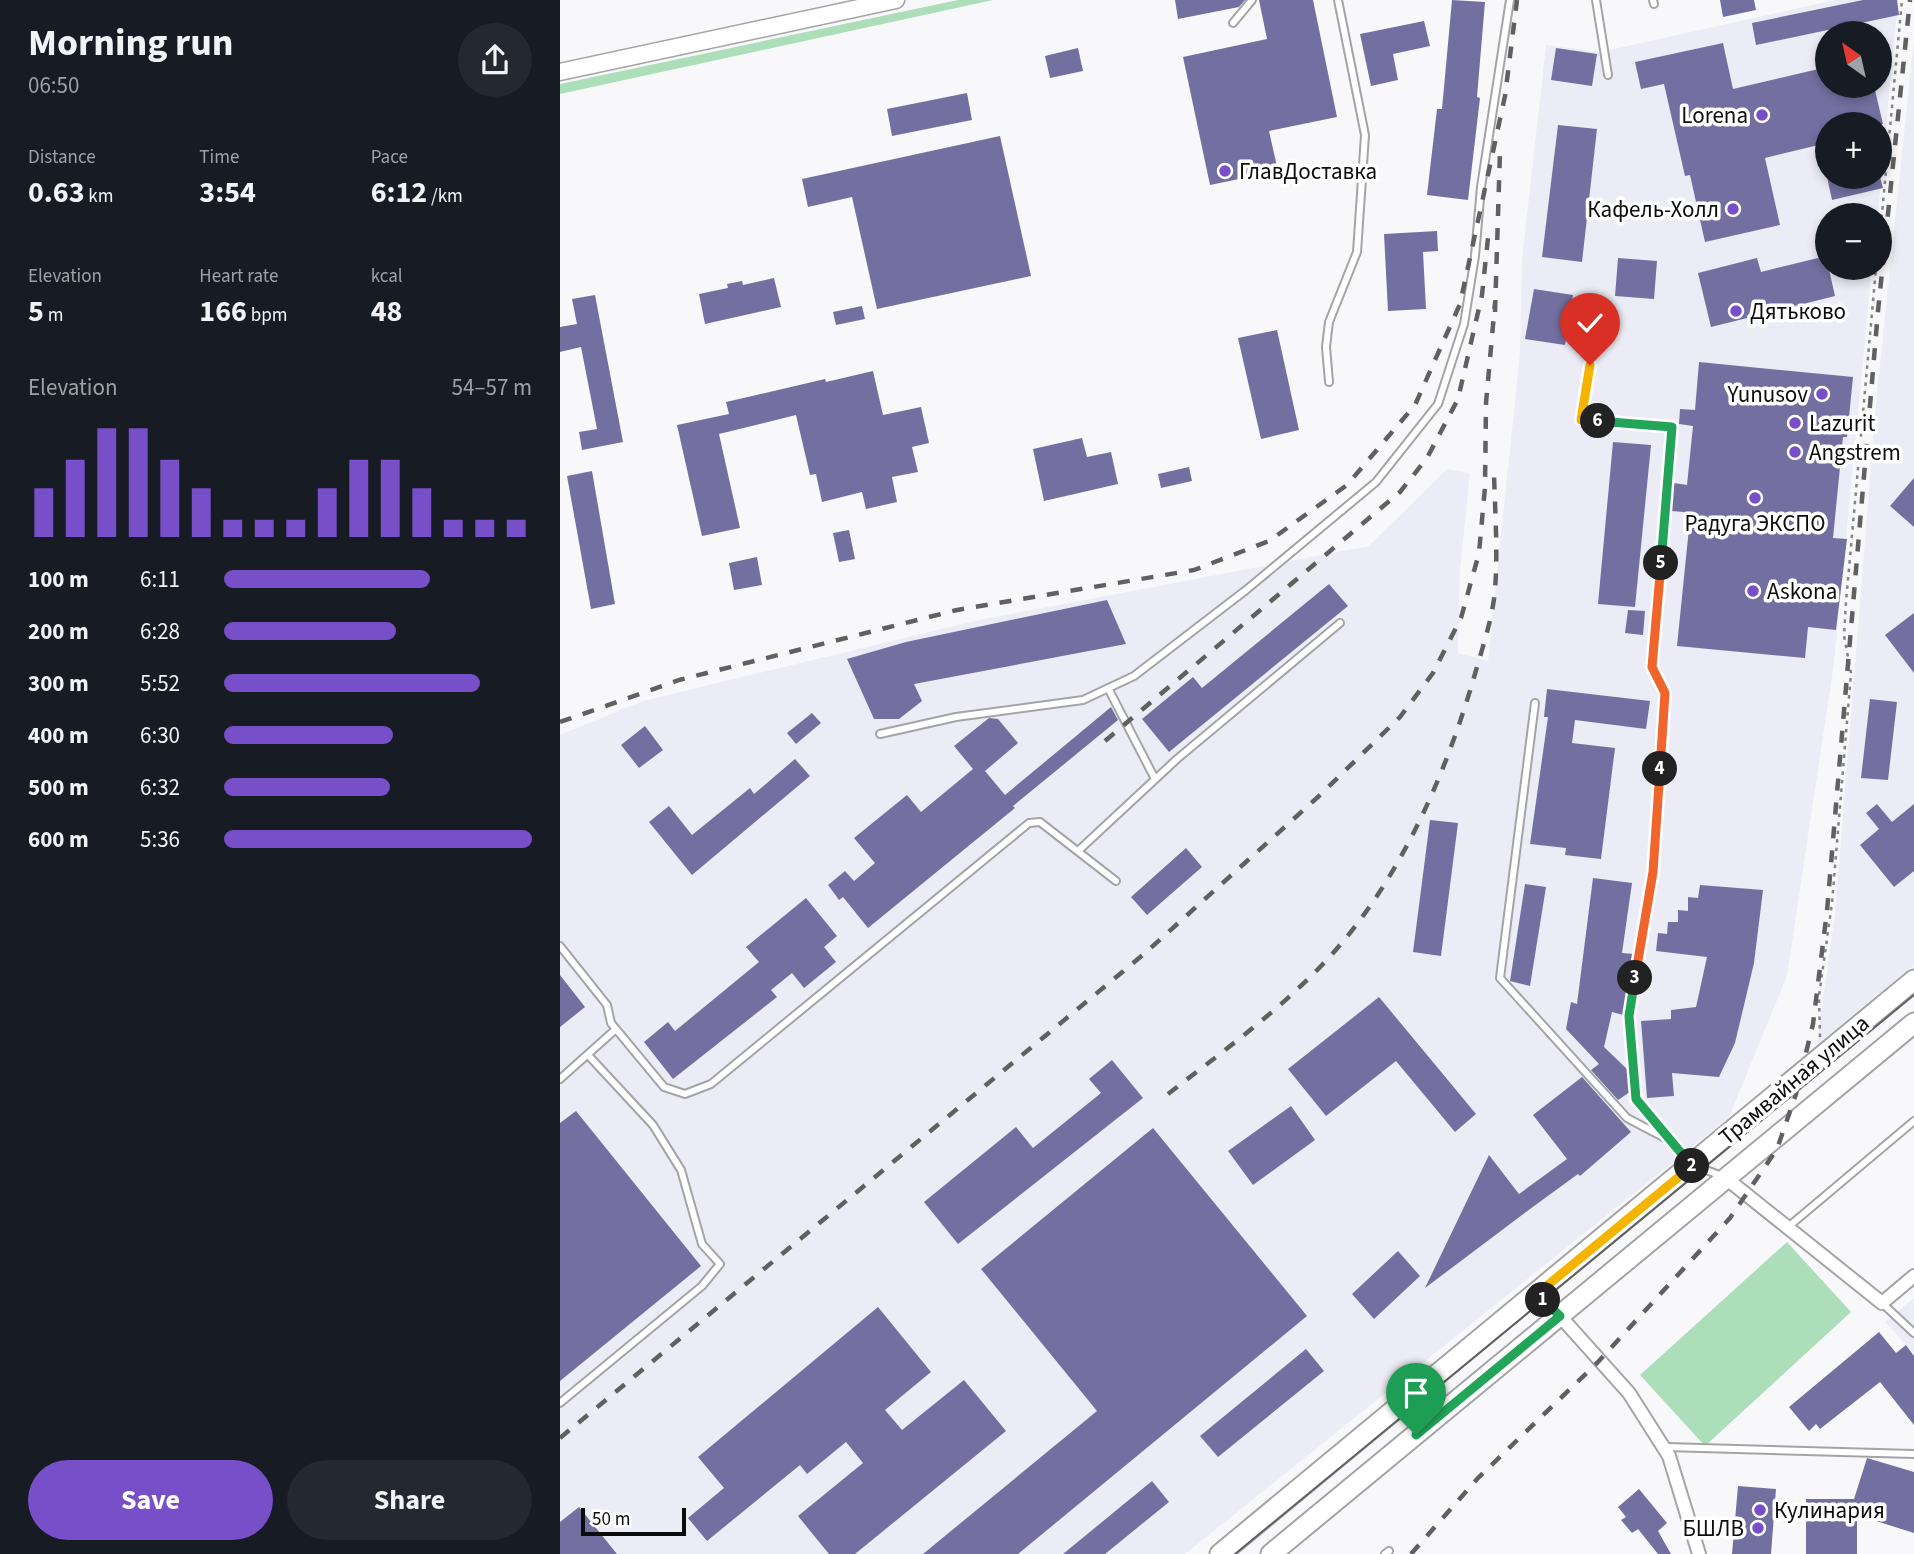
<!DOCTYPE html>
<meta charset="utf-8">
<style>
:root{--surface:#171b24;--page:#242831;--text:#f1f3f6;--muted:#9ea1a6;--accent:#774fc8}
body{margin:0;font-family:"Source Sans 3",sans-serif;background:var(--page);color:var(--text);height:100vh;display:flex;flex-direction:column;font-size:26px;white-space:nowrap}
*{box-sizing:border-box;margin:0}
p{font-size:23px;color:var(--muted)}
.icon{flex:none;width:38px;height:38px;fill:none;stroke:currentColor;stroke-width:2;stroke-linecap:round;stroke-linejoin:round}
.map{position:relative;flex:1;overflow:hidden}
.side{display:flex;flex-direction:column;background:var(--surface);width:560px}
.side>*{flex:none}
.needle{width:46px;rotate:326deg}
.fabs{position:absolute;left:1255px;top:21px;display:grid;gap:14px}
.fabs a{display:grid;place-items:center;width:77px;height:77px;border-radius:50%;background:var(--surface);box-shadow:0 4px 10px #0003;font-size:35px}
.scale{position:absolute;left:21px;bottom:18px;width:105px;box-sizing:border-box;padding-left:7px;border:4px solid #0c0c0c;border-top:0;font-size:19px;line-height:24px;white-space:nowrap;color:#0c0c0c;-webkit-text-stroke:5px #fff;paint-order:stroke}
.pin{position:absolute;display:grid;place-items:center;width:60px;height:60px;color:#fff;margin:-72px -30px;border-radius:50% 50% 50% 0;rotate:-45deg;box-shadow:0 0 7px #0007}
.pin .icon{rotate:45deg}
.km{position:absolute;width:35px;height:35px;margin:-18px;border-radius:50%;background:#222;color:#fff;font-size:19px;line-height:35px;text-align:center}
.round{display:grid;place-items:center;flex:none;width:74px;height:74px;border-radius:37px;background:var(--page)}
.summary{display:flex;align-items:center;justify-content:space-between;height:119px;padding:0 28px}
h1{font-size:38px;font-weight:700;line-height:52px}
.stats{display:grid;grid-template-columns:repeat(3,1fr);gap:10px;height:119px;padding:7px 28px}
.stats div{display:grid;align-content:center}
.stats b{font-size:30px;font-weight:700}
.stats small{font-size:19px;font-weight:400}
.stats p{font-size:19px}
.chart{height:196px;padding:14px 28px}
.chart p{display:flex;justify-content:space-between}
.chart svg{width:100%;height:126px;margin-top:7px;stroke:var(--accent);stroke-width:6}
.action{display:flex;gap:14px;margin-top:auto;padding:14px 28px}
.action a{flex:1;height:80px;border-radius:42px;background:var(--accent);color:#fff;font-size:28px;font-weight:700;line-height:80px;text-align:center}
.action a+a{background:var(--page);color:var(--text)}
ul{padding:0 28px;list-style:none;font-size:23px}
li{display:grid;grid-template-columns:112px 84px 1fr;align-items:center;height:52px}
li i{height:18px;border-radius:9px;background:var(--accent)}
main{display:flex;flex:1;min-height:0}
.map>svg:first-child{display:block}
.built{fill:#ececf6;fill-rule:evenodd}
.green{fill:#acdeb9}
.building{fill:#7370a1}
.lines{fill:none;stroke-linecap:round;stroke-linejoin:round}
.service-casing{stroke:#a4a4a7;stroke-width:10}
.minor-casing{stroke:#a4a4a7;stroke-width:16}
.tertiary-casing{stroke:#a4a4a7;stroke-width:19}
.primary-casing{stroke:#a4a4a7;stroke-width:23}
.path{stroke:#838384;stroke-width:2.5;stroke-dasharray:3.5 5;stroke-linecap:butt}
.service{stroke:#fff;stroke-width:6}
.minor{stroke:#fff;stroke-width:12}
.tertiary{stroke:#fff;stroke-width:16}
.primary{stroke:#fff;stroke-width:19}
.tram{stroke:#606061;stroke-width:2}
.rail{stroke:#606061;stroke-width:4.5;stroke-dasharray:12 12;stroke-linecap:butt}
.split-1-casing{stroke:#fff;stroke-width:14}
.split-2-casing{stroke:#fff;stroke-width:14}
.split-3-casing{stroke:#fff;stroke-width:14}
.split-4-casing{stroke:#fff;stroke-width:14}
.split-5-casing{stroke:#fff;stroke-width:14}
.split-6-casing{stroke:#fff;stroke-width:14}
.split-7-casing{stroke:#fff;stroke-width:14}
.split-1{stroke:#22a559;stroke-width:9}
.split-2{stroke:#f5b400;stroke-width:9}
.split-3{stroke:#22a559;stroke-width:9}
.split-4{stroke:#f0652b;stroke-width:9}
.split-5{stroke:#f0652b;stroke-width:9}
.split-6{stroke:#22a559;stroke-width:9}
.split-7{stroke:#f5b400;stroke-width:9}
.poi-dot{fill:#774fc8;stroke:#fff;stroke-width:2.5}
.labels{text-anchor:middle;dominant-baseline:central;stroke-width:7;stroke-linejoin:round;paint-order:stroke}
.poi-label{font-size:23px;fill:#0c0c0c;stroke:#fff;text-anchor:start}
.street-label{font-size:23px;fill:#0c0c0c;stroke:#fff}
</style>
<main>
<section class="side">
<div class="summary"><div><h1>Morning run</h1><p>06:50</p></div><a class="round"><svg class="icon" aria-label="share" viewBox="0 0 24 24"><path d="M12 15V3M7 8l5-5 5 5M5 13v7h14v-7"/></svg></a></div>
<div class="stats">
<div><p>Distance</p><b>0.63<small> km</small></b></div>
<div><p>Time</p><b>3:54</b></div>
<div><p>Pace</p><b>6:12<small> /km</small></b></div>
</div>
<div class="stats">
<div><p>Elevation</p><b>5<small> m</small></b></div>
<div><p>Heart rate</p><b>166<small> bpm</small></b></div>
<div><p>kcal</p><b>48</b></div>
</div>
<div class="chart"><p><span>Elevation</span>54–57 m</p>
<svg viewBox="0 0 160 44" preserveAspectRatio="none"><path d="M5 44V27M15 44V17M25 44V6M35 44V6M45 44V17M55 44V27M65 44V38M75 44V38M85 44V38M95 44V27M105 44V17M115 44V17M125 44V27M135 44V38M145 44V38M155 44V38"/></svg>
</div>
<ul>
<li><b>100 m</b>6:11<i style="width:67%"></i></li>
<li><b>200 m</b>6:28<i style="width:56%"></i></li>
<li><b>300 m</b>5:52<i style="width:83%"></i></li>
<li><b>400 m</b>6:30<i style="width:55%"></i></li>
<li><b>500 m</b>6:32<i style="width:54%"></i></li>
<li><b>600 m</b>5:36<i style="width:100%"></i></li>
</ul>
<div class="action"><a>Save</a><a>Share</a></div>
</section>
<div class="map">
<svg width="1354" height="1554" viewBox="0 0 1354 1554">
<rect width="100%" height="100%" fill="#f8f8fa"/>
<!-- built -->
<path class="built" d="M1275 0H1338L1318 215H1267V268H1312L1274 663 1227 976 1169 1117 625 1554H0V735L83 701 419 620 809 546 887 469 910 473 900 571 898 653 928 661 960 353 962 259 986 45 1041 52ZM1267 33H1320V86H1267ZM1267 124H1320V177H1267Z
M1354 38V965L1257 1044 1275 913 1316 403Z
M1354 1298V1353L1325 1322Z"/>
<!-- green -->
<path class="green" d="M398 0H433L0 94V84Z
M1227 1242 1291 1312 1145 1446 1080 1375Z"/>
<!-- building -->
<path class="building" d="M615 0H685L679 7 618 19Z
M699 0H753L777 117 709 131 718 171 650 185 623 57 707 39Z
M892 0 925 2 917 97 920 98 908 200 867 195 877 109H882Z
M1160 0H1194L1196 10 1163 17Z
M1303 0H1337L1339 15 1196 45 1192 23Z
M864 21 870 46 833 54 838 80 811 86 800 34Z
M1163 43 1173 89 1267 67V86H1314L1323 124H1267V143L1205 158 1220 225 1145 242 1130 175 1125 176 1104 84 1081 89 1075 62Z
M518 48 523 71 490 78 485 56Z
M996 48 1037 54 1032 86 991 80Z
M407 93 412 120 332 136 327 109Z
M998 125 1037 129 1022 262 982 257Z
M440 136 471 276 317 309 292 197 248 207 242 179Z
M1267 177H1320L1323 188 1272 200Z
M877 231 878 251 863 252 866 309 828 311 824 234Z
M1266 256 1275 296 1151 327 1138 273 1197 258 1201 272Z
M1058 258 1097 261 1094 299 1055 296Z
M214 278 221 307 145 324 139 294 168 288 167 284 182 281 183 285Z
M974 289 1013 295 1005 345 965 339Z
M35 295 63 442 22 450 19 432 37 429 21 347 0 352V327L17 324 12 299Z
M302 306 305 319 276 325 273 312Z
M717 330 739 430 701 439 678 338Z
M1139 362 1293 377 1287 437H1283L1273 538 1287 539 1276 630 1248 627 1245 658 1117 646 1129 528H1123L1124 512 1111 511 1114 483 1127 485 1133 426 1119 424 1120 409 1135 410Z
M313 371 323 415 361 407 369 443 352 447 358 472 332 477 337 502 306 509 302 492 262 502 256 474 250 475 236 415 159 434 180 528 142 536 117 425 169 414 166 402 265 379 266 382Z
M522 438 527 457 551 452 558 484 484 501 473 449Z
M1053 442 1091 445 1075 607 1038 604Z
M629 467 632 481 601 488 598 474Z
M32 471 55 604 31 609 7 476Z
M1354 478V527L1330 506Z
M289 530 295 559 279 562 273 533Z
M197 557 202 585 174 590 169 563Z
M769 584 788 606 609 752 582 719 633 677 642 688Z
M547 600 566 644 354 684 362 701 339 719H314L287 659 346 642Z
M1068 610 1085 611 1083 635 1065 633Z
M1354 613V673L1325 635Z
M987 689 1090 701 1086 729 1015 720 1012 743 1055 748 1041 859 1005 855 1006 848 970 844 988 717H984Z
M1310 699 1337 702 1328 780 1301 778Z
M551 707 558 720 453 806 455 808 308 928 283 897 279 900 268 885 285 871 294 881 315 863 294 838 347 795 361 812 413 769 394 746 429 718 438 719 458 743 425 771 445 795Z
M252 713 261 723 236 744 227 733Z
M85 726 103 750 79 768 61 745Z
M235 759 250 776 132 875 89 822 109 806 132 835 190 788 194 794Z
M1317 804 1332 822 1354 804V871L1334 887 1300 845 1319 829 1306 813Z
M870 820 898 823 881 956 853 952Z
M626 848 642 867 587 915 571 897Z
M1033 878 1072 883 1062 953 1074 954 1063 1015 1052 1012 1044 1047 1068 1070 1070 1092 1058 1100 1031 1070 1039 1064 1006 1029 1011 1002 1017 1004Z
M965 884 986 887 970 986 950 981Z
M1140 885 1203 890 1194 963 1175 1043 1159 1077 1112 1073 1114 1096 1087 1098 1081 1021 1111 1019V1010L1136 1007 1147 957 1096 951 1098 933 1107 934 1108 922H1118V910L1128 911V897L1138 898Z
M246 898 277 936 264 947 276 962 244 988 232 973 211 990 217 997 113 1079 84 1042 108 1022 115 1031 199 962 186 947Z
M0 975 25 1007 0 1027Z
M819 997 916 1114 895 1132 836 1061 766 1116 728 1069Z
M552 1060 583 1098 398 1244 364 1202 456 1127 473 1148 541 1093 529 1079Z
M1022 1077 1071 1132 1020 1176 1018 1174 970 1209 865 1288 929 1155 959 1194 1007 1159 973 1115Z
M731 1106 755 1140 693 1185 668 1151Z
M16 1111 141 1266 0 1381V1123Z
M593 1128 747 1316 458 1554H363L537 1411 421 1269Z
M838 1251 860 1276 814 1319 792 1294Z
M318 1307 371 1372 325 1410 342 1430 404 1380 446 1431 295 1554H269L238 1516 303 1463 286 1442 247 1474 240 1465 147 1541 128 1518 164 1488 138 1457Z
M1319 1332 1336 1353 1346 1345 1354 1356V1425L1320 1382 1260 1429 1256 1424 1249 1431 1229 1407Z
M746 1349 764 1371 658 1457 640 1436Z
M1307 1458 1354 1472V1533L1297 1515V1554H1246V1499H1294Z
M592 1481 609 1502 545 1554H503Z
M1178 1486 1216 1489 1211 1554H1172Z
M1079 1489 1107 1523 1098 1531 1111 1554H1098L1078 1529 1072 1533 1061 1520 1066 1517 1058 1507Z
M19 1507 57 1554H0V1522Z"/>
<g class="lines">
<defs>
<path id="service" d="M1036 0 1048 75
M1093 0 1094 4
M673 23 692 0
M1038 310 1021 420 1112 427 1092 667 1105 693 1093 872 1069 1016 1076 1099 1133 1165 1162 1176
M769 382 766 347 769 322 797 252 805 135 778 0
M548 688 595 779
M975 703 940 978 1067 1118 1107 1139
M320 734 396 717 523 700 574 676 686 590 816 482 878 404 904 324 915 256 921 187 950 0
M518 851 617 759 780 623
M0 946 47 1005 51 1023 104 1087 125 1094 151 1084 469 823 480 822 556 881
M0 1079 56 1029
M1228 1227 1354 1121
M978 1295 998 1315
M1322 1303 1354 1333
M0 1403 142 1286 160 1264 142 1244 121 1170 93 1125 28 1055
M1106 1447 1354 1454
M825 1554 829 1551"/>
<path id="minor" d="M1167 1179 1322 1303 1354 1276
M1000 1316 1069 1393 1109 1456 1139 1554"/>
<path id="tertiary" d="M0 72 336 0"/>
<path id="primary" d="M660 1554 1354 980
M711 1554 1354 1023"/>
</defs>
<!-- service casing -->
<use href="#service" class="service-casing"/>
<!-- minor casing -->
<use href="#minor" class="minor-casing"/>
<!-- tertiary casing -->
<use href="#tertiary" class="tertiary-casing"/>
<!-- primary casing -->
<use href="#primary" class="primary-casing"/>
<!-- path -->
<path class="path" d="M1320 235 1342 0
M1260 1037 1259 996 1272 903 1291 673 1284 636 1286 602 1316 268"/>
<!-- service -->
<use href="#service" class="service"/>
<!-- minor -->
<use href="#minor" class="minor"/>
<!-- tertiary -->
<use href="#tertiary" class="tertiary"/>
<!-- primary -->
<use href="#primary" class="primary"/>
<!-- tram -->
<path class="tram" d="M675 1554 1354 995"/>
<!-- rail -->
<path class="rail" d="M935 312 940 151
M0 722 119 680 397 610 634 570 709 541 787 485 855 405 900 304 945 96 957 0
M545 741 840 492 867 458 898 399 922 295 928 238
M608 1094C661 1053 716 1013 762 965 839 885 887 773 917 667 924 643 933 615 935 590 938 551 935 512 934 473
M0 1438 584 954 759 796 840 717 873 673 901 618 919 553 925 487 926 403 935 303
M851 1554 918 1478 1038 1362 1170 1218 1217 1149 1236 1094 1253 1024 1267 911 1318 311 1350 0"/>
</g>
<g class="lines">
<defs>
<path id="split-1" d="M856 1435 1000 1316 983 1300"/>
<path id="split-2" d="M983 1300 977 1294 1132 1166"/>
<path id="split-3" d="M1075 978 1069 1016 1076 1099 1132 1166"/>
<path id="split-4" d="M1075 978 1093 872 1100 769"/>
<path id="split-5" d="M1100 769 1105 693 1092 667 1101 563"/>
<path id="split-6" d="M1038 421 1112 427 1101 563"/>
<path id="split-7" d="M1030 365 1021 420 1038 421"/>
</defs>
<!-- split-1 casing -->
<use href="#split-1" class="split-1-casing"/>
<!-- split-2 casing -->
<use href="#split-2" class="split-2-casing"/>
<!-- split-3 casing -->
<use href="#split-3" class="split-3-casing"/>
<!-- split-4 casing -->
<use href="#split-4" class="split-4-casing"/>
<!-- split-5 casing -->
<use href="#split-5" class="split-5-casing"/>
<!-- split-6 casing -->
<use href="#split-6" class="split-6-casing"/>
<!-- split-7 casing -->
<use href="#split-7" class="split-7-casing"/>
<!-- split-1 -->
<use href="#split-1" class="split-1"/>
<!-- split-2 -->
<use href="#split-2" class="split-2"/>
<!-- split-3 -->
<use href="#split-3" class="split-3"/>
<!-- split-4 -->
<use href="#split-4" class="split-4"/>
<!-- split-5 -->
<use href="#split-5" class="split-5"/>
<!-- split-6 -->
<use href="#split-6" class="split-6"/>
<!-- split-7 -->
<use href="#split-7" class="split-7"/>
</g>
<!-- markers -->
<g class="poi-dot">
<circle cx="1202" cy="115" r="7"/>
<circle cx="665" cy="171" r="7"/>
<circle cx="1173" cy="209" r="7"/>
<circle cx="1176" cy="311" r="7"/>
<circle cx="1262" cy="394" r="7"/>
<circle cx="1235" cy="423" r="7"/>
<circle cx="1235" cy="452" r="7"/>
<circle cx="1195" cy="498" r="7"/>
<circle cx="1193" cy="591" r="7"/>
<circle cx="1200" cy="1510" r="7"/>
<circle cx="1198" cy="1528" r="7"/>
</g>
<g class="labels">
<!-- poi labels -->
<g class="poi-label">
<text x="1188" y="115" text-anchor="end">Lorena</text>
<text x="679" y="171">ГлавДоставка</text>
<text x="1159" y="209" text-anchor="end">Кафель-Холл</text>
<text x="1190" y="311">Дятьково</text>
<text x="1248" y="394" text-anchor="end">Yunusov</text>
<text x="1249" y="423">Lazurit</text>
<text x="1249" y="452">Angstrem</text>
<text x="1195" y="523" text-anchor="middle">Радуга ЭКСПО</text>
<text x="1207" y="591">Askona</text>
<text x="1214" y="1510">Кулинария</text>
<text x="1184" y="1528" text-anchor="end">БШЛВ</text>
</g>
<!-- street labels -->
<g class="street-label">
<text transform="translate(1234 1080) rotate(-40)">Трамвайная улица</text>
</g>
</g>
</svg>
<div class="fabs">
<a><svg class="needle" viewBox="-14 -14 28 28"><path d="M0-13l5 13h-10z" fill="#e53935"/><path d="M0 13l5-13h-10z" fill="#9ea1a6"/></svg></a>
<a>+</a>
<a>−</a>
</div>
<div class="scale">50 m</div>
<div class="pin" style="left:856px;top:1435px;background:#1e9e55"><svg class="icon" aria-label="arrive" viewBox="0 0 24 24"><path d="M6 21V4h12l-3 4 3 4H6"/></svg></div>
<div class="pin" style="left:1030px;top:365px;background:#d93025"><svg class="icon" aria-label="check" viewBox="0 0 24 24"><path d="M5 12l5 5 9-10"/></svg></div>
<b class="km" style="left:983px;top:1300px">1</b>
<b class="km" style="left:1132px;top:1166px">2</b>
<b class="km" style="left:1075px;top:978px">3</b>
<b class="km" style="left:1100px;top:769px">4</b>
<b class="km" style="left:1101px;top:563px">5</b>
<b class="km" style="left:1038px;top:421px">6</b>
</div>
</main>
